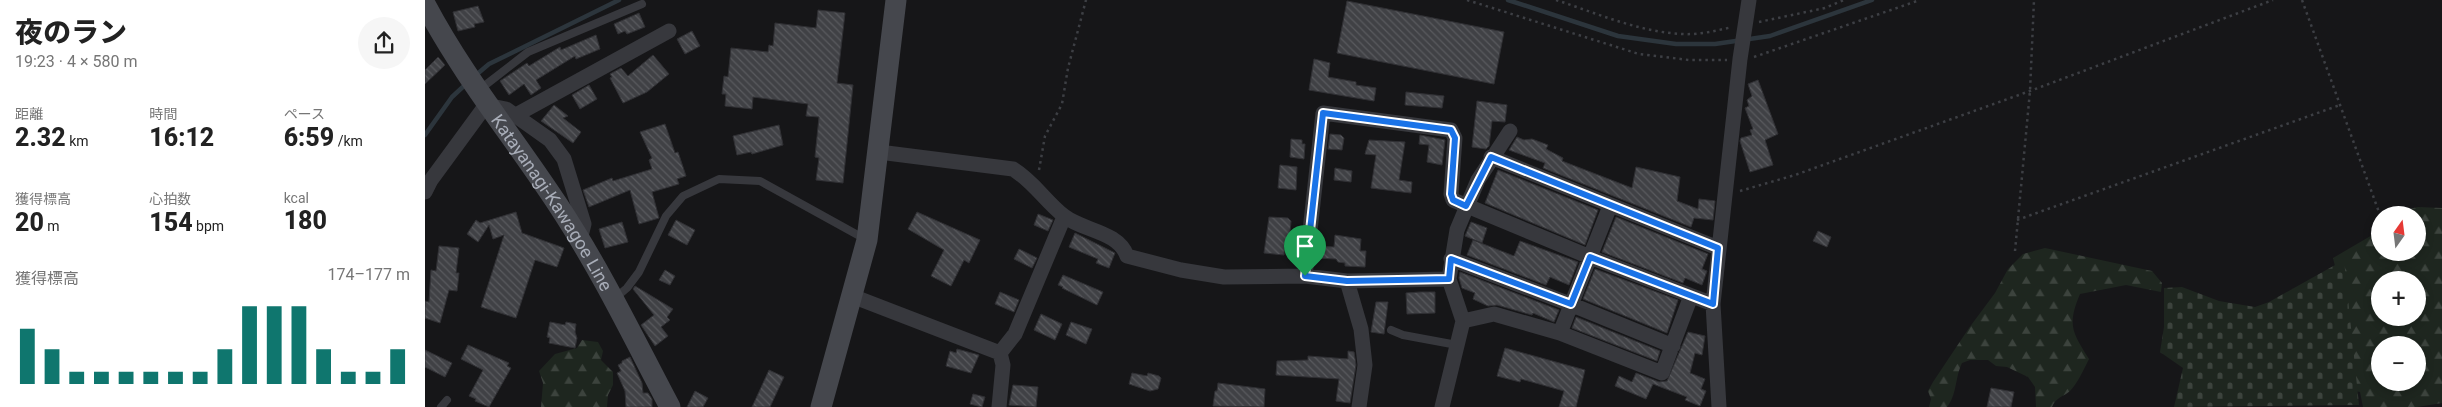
<!DOCTYPE html>
<html lang="ja">
<meta charset="utf-8">
<style>
:root{--surface:#fff;--page:#f6f6f6;--text:#222;--muted:#767676;--accent:#0f766e}
body{margin:0;font-family:Roboto,"Noto Sans JP",sans-serif;background:var(--page);color:var(--text);height:100vh;display:flex;flex-direction:column;font-size:19px;white-space:nowrap}
*{box-sizing:border-box;margin:0}
p{font-size:16px;color:var(--muted)}
.icon{flex:none;width:28px;height:28px;fill:none;stroke:currentColor;stroke-width:2;stroke-linecap:round;stroke-linejoin:round}
.map{position:relative;flex:1;overflow:hidden}
.details{display:flex;flex-direction:column;background:var(--surface);width:425px}
.details>*{flex:none}
.needle{width:32px;rotate:14deg}
.buttons{position:absolute;left:1946px;top:206px;display:grid;gap:10px}
.buttons a{display:grid;place-items:center;width:55px;height:55px;border-radius:50%;background:var(--surface);box-shadow:0 2px 8px #0003;font-size:25px}
.pin{position:absolute;display:grid;place-items:center;width:42px;height:42px;color:#fff;margin:-51px -21px;border-radius:50% 50% 50% 0;rotate:-45deg;box-shadow:0 0 5px #0007}
.pin .icon{rotate:45deg}
.round{display:grid;place-items:center;flex:none;width:52px;height:52px;border-radius:26px;background:var(--page)}
.headline{display:flex;align-items:center;justify-content:space-between;height:85px;padding:0 15px}
h1{font-size:28px;font-weight:800;line-height:38px}
.metrics{display:grid;grid-template-columns:repeat(3,1fr);gap:8px;height:85px;padding:5px 15px}
.metrics div{display:grid;align-content:center}
.metrics b{font-size:25px;font-weight:800}
.metrics small{font-size:14px;font-weight:400}
.metrics p{font-size:14px}
.chart{height:140px;padding:10px 15px}
.chart p{display:flex;justify-content:space-between}
.chart svg{width:100%;height:90px;margin-top:5px;stroke:var(--accent);stroke-width:6}
main{display:flex;flex:1;min-height:0}
.map>svg:first-child{display:block}
.forest{fill:url(#forest-firs);fill-rule:evenodd}
.cemetery{fill:url(#cemetery-stones)}
.lines{fill:none;stroke-linecap:round;stroke-linejoin:round}
.stream{stroke:#2c353c;stroke-width:4.5}
.building{fill:url(#building-back-hatch);stroke:#303034}
.path{stroke:#3d3f44;stroke-width:2.5;stroke-dasharray:2.5 4;stroke-linecap:butt}
.lane{stroke:#37383d;stroke-width:8}
.street{stroke:#37383d;stroke-width:15}
.secondary{stroke:#45474d;stroke-width:21}
.route-casing{stroke:#fff;stroke-width:10}
.route{stroke:#1a73e8;stroke-width:6}
.labels{text-anchor:middle;dominant-baseline:central;stroke-width:4;stroke-linejoin:round;paint-order:stroke}
.street-label{font-size:18px;fill:#a8adb8;stroke:#111113}
</style>
<main>
<section class="details">
<div class="headline"><div><h1>夜のラン</h1><p>19:23 · 4 × 580 m</p></div><a class="round"><svg class="icon" aria-label="share" viewBox="0 0 24 24"><path d="M12 15V3M7 8l5-5 5 5M5 13v7h14v-7"/></svg></a></div>
<div class="metrics">
<div><p>距離</p><b>2.32<small> km</small></b></div>
<div><p>時間</p><b>16:12</b></div>
<div><p>ペース</p><b>6:59<small> /km</small></b></div>
</div>
<div class="metrics">
<div><p>獲得標高</p><b>20<small> m</small></b></div>
<div><p>心拍数</p><b>154<small> bpm</small></b></div>
<div><p>kcal</p><b>180</b></div>
</div>
<div class="chart"><p><span>獲得標高</span>174–177 m</p>
<svg viewBox="0 0 160 44" preserveAspectRatio="none"><path d="M5 44V17M15 44V27M25 44V38M35 44V38M45 44V38M55 44V38M65 44V38M75 44V38M85 44V27M95 44V6M105 44V6M115 44V6M125 44V27M135 44V38M145 44V38M155 44V27"/></svg>
</div>
</section>
<div class="map">
<svg width="2017" height="407" viewBox="0 0 2017 407">
<defs>
<pattern id="forest-firs" width="22" height="20" patternUnits="userSpaceOnUse" patternTransform="scale(1.25)"><rect width="22" height="20" fill="#1e261f"/><path d="M5 1l3.5 6h-7zM16 11l3.5 6h-7z" fill="#3c433d"/></pattern>
<pattern id="cemetery-stones" width="16" height="16" patternUnits="userSpaceOnUse" patternTransform="scale(1.25)"><rect width="16" height="16" fill="#1e261f"/><path d="M2 7V4a2 2 0 0 1 4 0v3zM10 15v-3a2 2 0 0 1 4 0v3z" fill="#3c433d"/></pattern>
<pattern id="building-back-hatch" width="6" height="6" patternUnits="userSpaceOnUse" patternTransform="scale(1.25)"><rect width="6" height="6" fill="#404145"/><path d="M-1 5l2 2M0 0l6 6M5-1l2 2" fill="none" stroke="#595a5e"/></pattern>
</defs>
<rect width="100%" height="100%" fill="#161618"/>
<!-- forest -->
<path class="forest" d="M1993 207 2017 208V403L1992 407H1938L1935 392 1926 390 1914 282 1908 258 1949 234 1955 228V252H1992V215H1967L1970 212ZM1955 280H1992V318H1955ZM1955 345H1992V382H1955Z
M1620 248 1727 271 1737 283 1736 292 1701 285 1655 294C1642 325 1647 332 1664 359 1659 369 1652 384 1645 391 1638 397 1631 397 1627 407H1611L1610 387 1603 377 1582 367 1571 366 1563 360H1545L1537 363C1530 377 1532 395 1522 407H1504L1506 399 1503 391 1508 382 1544 328 1570 293 1583 269 1598 254Z
M157 340 173 342 178 351 176 360 188 372V385L183 395 182 407H116L118 383 114 371 130 354 152 348Z"/>
<!-- cemetery -->
<path class="cemetery" d="M1919 260 1934 405 1749 407 1758 368 1735 352 1739 327V288L1757 287 1794 301 1830 307 1844 302Z"/>
<g class="lines">
<!-- stream -->
<path class="stream" d="M1083 0 1193 36 1251 44H1290L1345 36 1447 0
M51 75 64 64 194 0
M0 135 27 97 41 84"/>
</g>
<!-- building -->
<path class="building" d="M922 1 1079 32 1069 84 912 53Z
M53 6 59 22 49 24 50 27 33 31 28 12Z
M393 10 420 13 412 83 428 85 418 183 391 180 394 158 390 157 394 117 381 116 383 104 328 97 327 109 300 106 301 94H297L299 76 303 77 306 48 343 52 344 45 348 46 350 23 391 28Z
M214 13 220 27 202 34 200 31 193 34 189 24Z
M267 31 275 46 260 54 252 39Z
M171 35 175 49 151 59 150 56 111 80 116 88 106 95 99 84 84 95 75 81 102 63 104 66 135 47 136 50Z
M228 55 244 74 222 92 198 103 185 78 187 77 185 74 196 68 203 76Z
M13 57 20 65 0 84V70Z
M889 59 905 63 903 77 931 82V85L951 88 949 101 884 90Z
M1333 80 1353 134 1340 140 1348 165 1325 172 1315 141 1316 138 1327 135 1325 130 1328 129 1320 108 1324 106 1322 100 1327 96 1323 84Z
M164 85 172 99 155 109 147 95Z
M981 92 1019 96 1017 108 980 105Z
M1052 101 1082 105 1080 122 1067 121 1064 146 1061 149 1047 147Z
M129 105 143 116 138 118 156 132 148 143 116 121Z
M240 124 250 153 253 152 261 176 252 179 254 184 227 192 234 218 214 224 205 190 164 207 158 190 187 178 188 181 227 169 224 160 227 158 215 132Z
M354 125 358 145 327 154 326 152 312 155 308 136Z
M905 134 916 135 919 138 917 150 903 149Z
M995 135 1020 140 1017 165 1002 162 1004 145 994 144Z
M1092 137 1099 140 1107 139 1123 145 1121 149 1138 158 1137 161 1207 188 1211 167 1255 177 1252 201 1273 209 1274 199 1290 201 1288 220 1269 218 1266 227 1118 168 1120 163 1084 150Z
M866 139 877 140V144H880L879 159 865 157Z
M944 140 980 142 974 180 987 182 986 193 946 188 951 155 940 154Z
M855 165 872 167 871 190 853 188Z
M910 168 927 171 926 182 909 180Z
M1073 170 1173 210 1160 245 1060 203Z
M91 212 97 233 139 248 132 267 110 260 91 318 56 307 79 235 68 239 64 225 53 242 42 234 51 220 55 223Z
M492 212 555 240 544 263 539 260 526 286 506 276 519 250 483 229Z
M613 214 628 220 623 231 609 225Z
M844 217 863 218 866 221 864 244 860 243 859 255 839 253Z
M1191 217 1283 254 1277 269 1282 271 1277 285 1260 278 1258 283 1177 252Z
M251 220 270 230 262 245 243 235Z
M197 222 203 242 180 248 174 229Z
M1046 222 1062 228 1057 243 1040 236Z
M1393 231 1406 237 1402 247 1388 241Z
M650 233 690 253 684 268 671 263 673 259 644 247Z
M910 235 936 239 935 251H941L940 267 920 266V263L913 262 911 259 891 258 893 246 909 247Z
M1048 240 1089 256 1095 241 1153 262 1144 285 1125 277 1121 285 1042 255Z
M14 246 34 248 31 273H34L32 291 24 290 15 323 0 318V301L4 302 6 270 11 271Z
M594 249 612 258 607 268 589 259Z
M1170 269 1253 300 1242 333 1158 299Z
M240 270 250 276 245 285 234 280Z
M1035 272 1134 310 1129 322 1108 313 1107 315 1072 305 1063 306 1048 299 1050 293 1037 288 1034 278Z
M638 275 678 292 672 305 637 288 638 287 633 285Z
M210 286 248 309 242 317 245 320 236 327 243 336 230 346 216 325 229 315 208 289Z
M575 292 594 300 589 312 570 304Z
M995 292H1010V313L982 314 981 293Z
M951 302H963L959 334 946 332Z
M616 314 637 324 630 340 609 330Z
M1151 317 1235 351 1232 361 1147 328Z
M125 322 140 325 141 322 151 324 150 332 152 338 150 348 124 343 125 338 122 337Z
M646 322 667 329 661 344 641 335Z
M1263 332 1280 336 1277 355 1270 353 1265 373 1280 379 1276 389 1281 391 1275 406 1260 400 1262 397 1228 384 1221 399 1190 386 1194 376 1207 382 1211 373 1234 382 1242 381Z
M43 345 84 363 82 366 86 368 64 407 50 401 51 399 44 396 58 370 36 359Z
M1080 348 1160 370 1151 407H1134L1139 391 1096 379 1095 382 1072 376Z
M532 349 554 355 546 373 521 366 525 351 531 353Z
M0 350 27 363 20 377 0 367Z
M923 351 929 352 931 365 925 403 911 401 914 379 851 375 852 361 883 360V356L923 359Z
M205 357 217 383 218 393H223L227 399V407H201L200 391 192 373 196 371 193 365 197 363V361Z
M344 370 359 377 345 407H327Z
M707 373 722 376 723 373 734 376 736 378 733 389 725 391 704 384Z
M793 383 840 389 839 407 788 406 790 391H792Z
M588 385 613 387 611 407 584 405Z
M1566 388 1589 392 1586 407H1562Z
M270 391 283 398 278 407H262Z
M548 394 560 397 557 407 545 404Z"/>
<g class="lines">
<!-- path -->
<path class="path" d="M1042 0 1214 54 1264 60H1302
M1131 0C1171 13 1214 32 1257 34 1274 35 1290 31 1307 27
M1877 0 1955 215
M1334 22 1400 8 1419 0
M1329 57 1495 0
M614 170 620 136 637 104 643 68 661 0
M1315 191 1370 175 1605 91 1848 0
M1592 220 1915 105
M1590 251 1605 91 1609 0"/>
<!-- lane -->
<path class="lane" d="M54 90 103 52 217 4
M189 299 202 288 214 272 241 216 258 196 294 179 335 181 440 239
M966 330 978 335 1032 345
M16 407 22 400"/>
<!-- street -->
<path class="street" d="M89 116 244 31
M454 152 588 169C609 182 620 201 639 216 658 231 693 231 702 256L756 270 799 277 880 276 922 281 1024 279
M1066 157 1293 248
M0 192 6 180 61 105 81 109 125 140 139 159 159 224 155 240
M1026 259 1145 304 1248 346
M880 276 898 113 1026 130 1030 138 1026 194 1028 200 1165 257 1288 304
M922 281 936 329 940 365 934 407
M427 296 575 353
M1038 321 1069 314 1135 333 1237 373 1266 296
M1135 333 1185 206
M574 407 578 365 575 353 590 334 639 217
M1017 407 1038 321 1024 279 1032 230 1053 180 1085 131
M1294 407 1288 304 1315 59 1324 0"/>
<!-- secondary -->
<g class="secondary">
<path id="s1" d="M0 4C38 76 89 138 133 205 176 270 209 339 245 407"/>
<path d="M396 407 442 240 471 0"/>
</g>
</g>
<g class="lines">
<defs>
<path id="route" d="M898 113 1026 130 1030 138 1026 194 1028 200 1041 206 1066 157 1293 248 1288 304 1165 257 1146 304 1026 259 1024 279 922 281 880 276Z"/>
</defs>
<!-- route casing -->
<use href="#route" class="route-casing"/>
<!-- route -->
<use href="#route" class="route"/>
</g>
<g class="labels">
<!-- street labels -->
<g class="street-label">
<text stroke="none"><textPath href="#s1" startOffset="236">Katayanagi-Kawagoe Line</textPath></text>
</g>
</g>
</svg>
<div class="buttons">
<a><svg class="needle" viewBox="-14 -14 28 28"><path d="M0-13l5 13h-10z" fill="#e53935"/><path d="M0 13l5-13h-10z" fill="#767676"/></svg></a>
<a>+</a>
<a>−</a>
</div>
<div class="pin" style="left:880px;top:276px;background:#1e9e55"><svg class="icon" aria-label="arrive" viewBox="0 0 24 24"><path d="M6 21V4h12l-3 4 3 4H6"/></svg></div>
</div>
</main>
